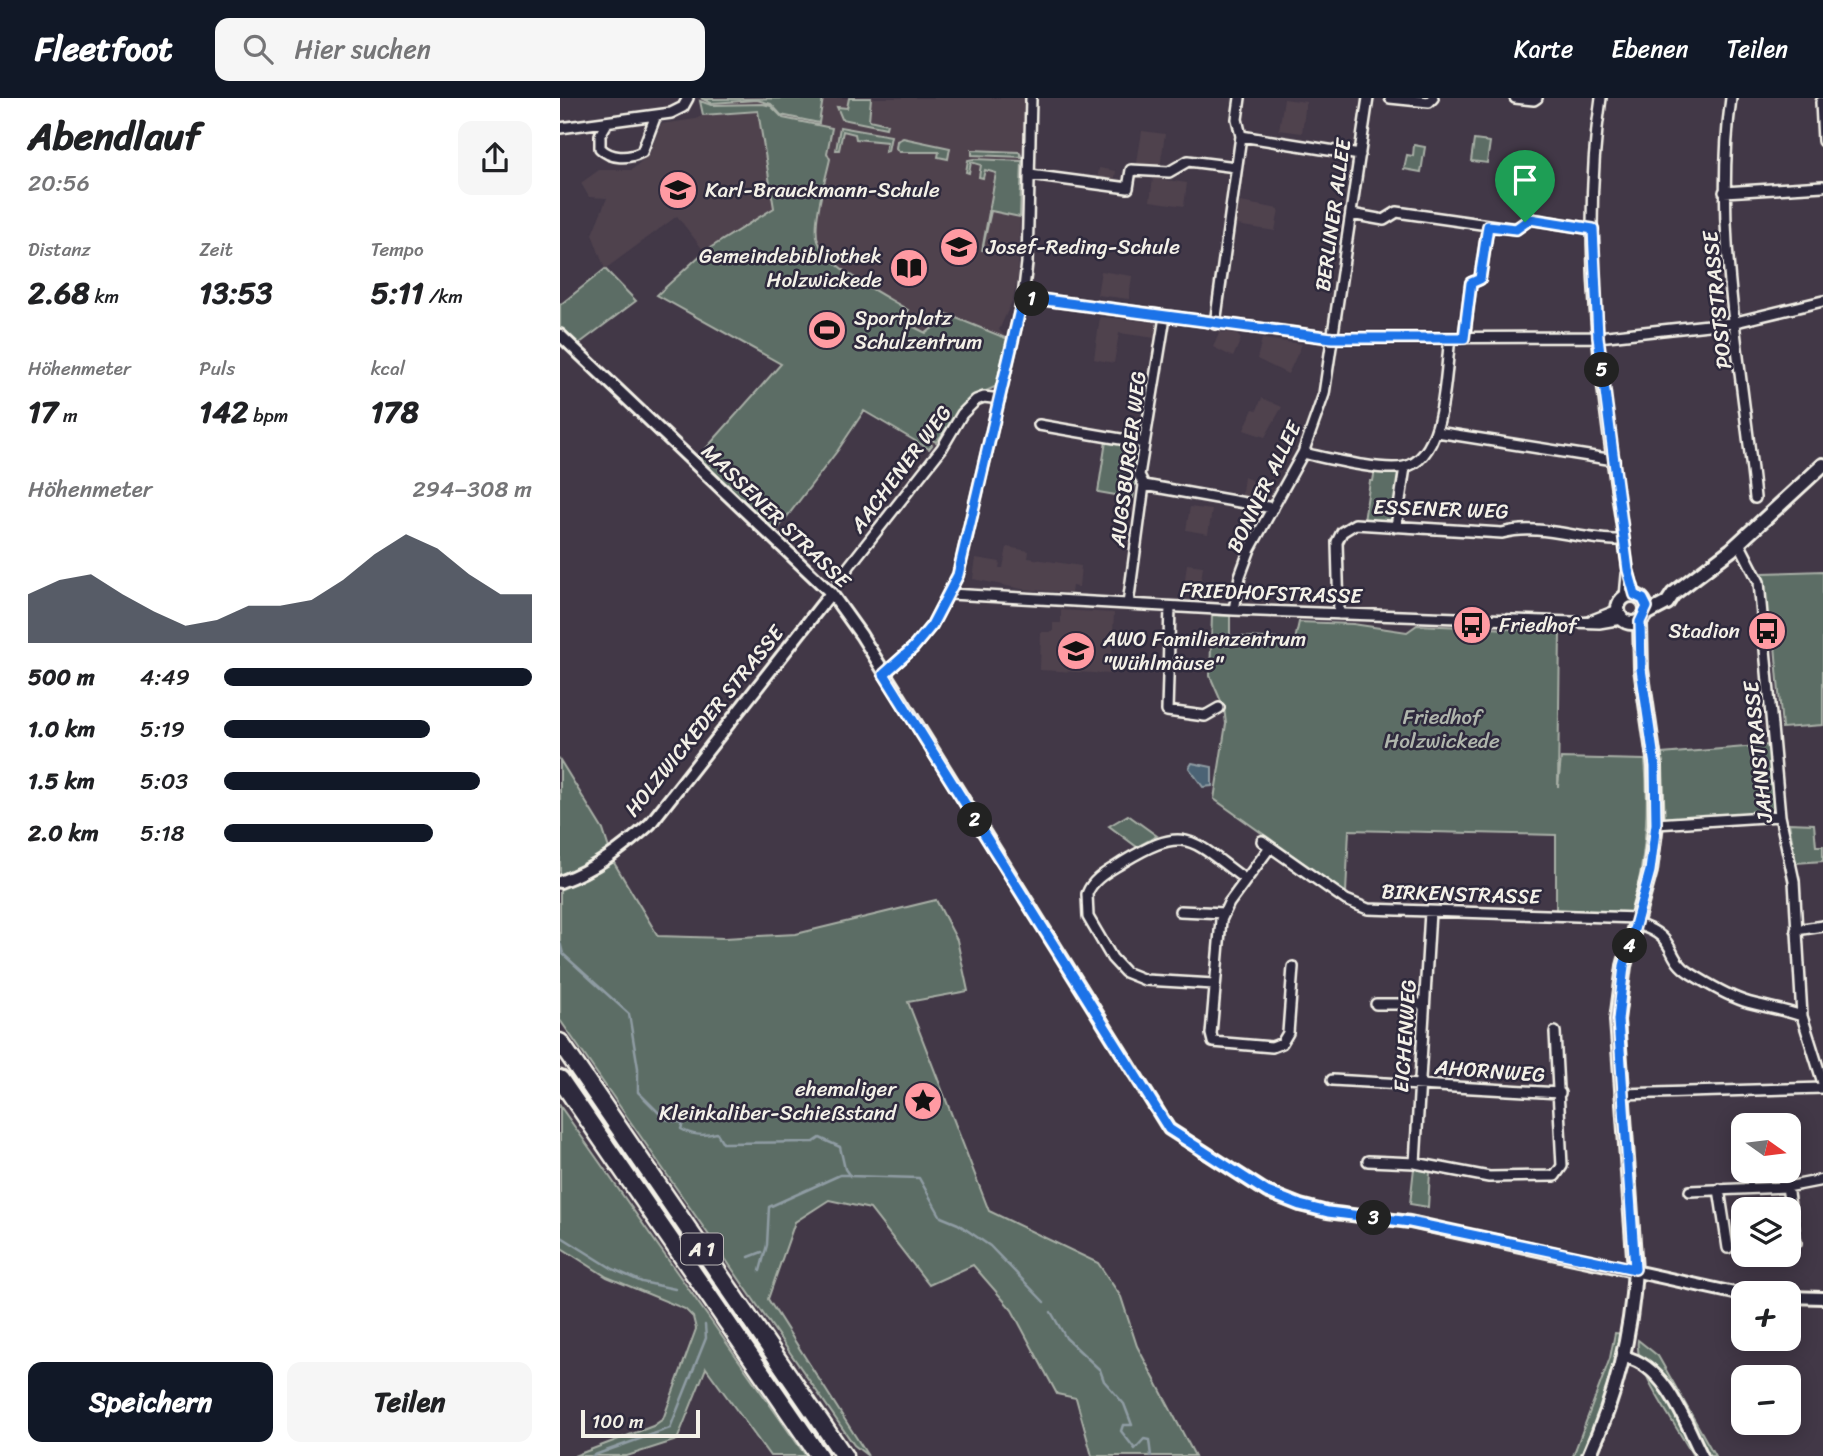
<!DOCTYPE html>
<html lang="de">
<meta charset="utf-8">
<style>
:root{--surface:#fff;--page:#f6f6f6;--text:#202124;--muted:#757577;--accent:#111827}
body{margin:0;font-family:Sriracha,sans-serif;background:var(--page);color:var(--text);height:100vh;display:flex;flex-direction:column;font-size:26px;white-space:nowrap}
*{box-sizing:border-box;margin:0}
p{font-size:23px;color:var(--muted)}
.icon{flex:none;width:38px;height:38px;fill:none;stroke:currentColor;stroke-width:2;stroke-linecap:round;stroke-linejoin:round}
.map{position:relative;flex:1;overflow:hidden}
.drawer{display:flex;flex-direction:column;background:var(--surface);width:560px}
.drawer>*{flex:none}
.needle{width:46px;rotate:104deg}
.fabs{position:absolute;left:1171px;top:1015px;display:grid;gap:14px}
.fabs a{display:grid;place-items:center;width:70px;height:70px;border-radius:14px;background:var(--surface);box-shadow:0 4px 18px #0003;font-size:35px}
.scale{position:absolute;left:21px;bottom:18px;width:119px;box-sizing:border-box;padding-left:7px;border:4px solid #f4f1e8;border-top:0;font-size:19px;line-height:24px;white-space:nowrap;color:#f4f1e8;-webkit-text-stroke:5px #2f2a3d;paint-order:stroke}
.pin{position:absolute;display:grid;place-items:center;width:60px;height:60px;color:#fff;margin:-72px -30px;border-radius:50% 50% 50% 0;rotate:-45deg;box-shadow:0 0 7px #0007}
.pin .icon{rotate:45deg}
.km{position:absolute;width:35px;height:35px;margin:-18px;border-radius:50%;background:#222;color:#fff;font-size:19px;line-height:35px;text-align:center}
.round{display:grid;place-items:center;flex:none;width:74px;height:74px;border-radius:14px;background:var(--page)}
.headline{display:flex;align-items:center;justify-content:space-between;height:119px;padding:0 28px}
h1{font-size:38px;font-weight:800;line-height:52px}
.figures{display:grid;grid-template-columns:repeat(3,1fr);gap:10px;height:119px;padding:7px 28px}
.figures div{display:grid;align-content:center}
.figures b{font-size:30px;font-weight:800}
.figures small{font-size:19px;font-weight:400}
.figures p{font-size:19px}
.chart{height:196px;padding:14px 28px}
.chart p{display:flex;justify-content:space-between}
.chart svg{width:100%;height:126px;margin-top:7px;fill:var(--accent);opacity:.7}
.cta{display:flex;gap:14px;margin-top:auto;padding:14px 28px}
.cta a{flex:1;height:80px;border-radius:14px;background:var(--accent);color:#fff;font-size:28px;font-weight:800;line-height:80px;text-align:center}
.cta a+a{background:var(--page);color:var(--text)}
ul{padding:0 28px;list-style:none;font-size:23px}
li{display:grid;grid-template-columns:112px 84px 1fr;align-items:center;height:52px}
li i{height:18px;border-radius:9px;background:var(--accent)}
header{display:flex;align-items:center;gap:42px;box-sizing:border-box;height:98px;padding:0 35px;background:var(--accent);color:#fff}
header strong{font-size:33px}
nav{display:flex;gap:38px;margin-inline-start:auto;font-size:24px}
.search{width:490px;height:63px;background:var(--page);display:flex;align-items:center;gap:18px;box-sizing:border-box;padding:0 24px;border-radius:14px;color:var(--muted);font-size:26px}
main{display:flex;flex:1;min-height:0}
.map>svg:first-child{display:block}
.built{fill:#4f424e}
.green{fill:#5c6d65;stroke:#a8afa6;stroke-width:2}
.water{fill:#4b6375;stroke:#8f9ca3;stroke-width:2}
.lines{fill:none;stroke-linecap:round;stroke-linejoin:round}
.stream{stroke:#8f9ca3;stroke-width:2.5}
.minor-casing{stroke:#f4f1e8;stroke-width:14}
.tertiary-casing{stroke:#f4f1e8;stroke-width:16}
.secondary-casing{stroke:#f4f1e8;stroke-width:18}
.motorway-casing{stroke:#f4f1e8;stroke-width:21}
.minor{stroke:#2f2a3d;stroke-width:9}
.tertiary{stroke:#2f2a3d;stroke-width:10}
.secondary{stroke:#2f2a3d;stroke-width:12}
.motorway{stroke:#2f2a3d;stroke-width:16}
.route-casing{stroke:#fff;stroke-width:14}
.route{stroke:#1a73e8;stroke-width:9}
.labels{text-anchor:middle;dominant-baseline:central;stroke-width:5;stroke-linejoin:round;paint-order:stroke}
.shield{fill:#2f2a3d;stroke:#b9b5b5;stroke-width:2}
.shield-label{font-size:19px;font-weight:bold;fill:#f4f1e8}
.poi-label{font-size:21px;fill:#f4f1e8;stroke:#2f2a3d;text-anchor:start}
.street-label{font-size:21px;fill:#f4f1e8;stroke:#2f2a3d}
.park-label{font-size:21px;fill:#b0b6ad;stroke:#2f2a3d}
</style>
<header>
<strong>Fleetfoot</strong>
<div class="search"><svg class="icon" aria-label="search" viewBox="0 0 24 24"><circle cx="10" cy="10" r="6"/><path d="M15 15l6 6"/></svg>Hier suchen</div>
<nav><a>Karte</a><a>Ebenen</a><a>Teilen</a></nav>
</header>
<main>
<section class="drawer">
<div class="headline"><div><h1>Abendlauf</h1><p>20:56</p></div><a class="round"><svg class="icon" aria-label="share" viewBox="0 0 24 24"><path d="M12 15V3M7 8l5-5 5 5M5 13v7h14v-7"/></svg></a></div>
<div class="figures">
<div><p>Distanz</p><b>2.68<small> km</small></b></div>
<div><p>Zeit</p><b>13:53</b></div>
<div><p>Tempo</p><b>5:11<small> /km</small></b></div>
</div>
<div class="figures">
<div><p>Höhenmeter</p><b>17<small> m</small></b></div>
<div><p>Puls</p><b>142<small> bpm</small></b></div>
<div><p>kcal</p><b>178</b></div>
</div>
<div class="chart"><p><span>Höhenmeter</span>294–308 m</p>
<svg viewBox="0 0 160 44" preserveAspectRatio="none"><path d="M0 44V27L10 22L20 20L30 27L40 33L50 38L60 36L70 31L80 31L90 29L100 22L110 13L120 6L130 11L140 20L150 27L160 27V44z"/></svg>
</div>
<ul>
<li><b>500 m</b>4:49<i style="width:100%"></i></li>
<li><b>1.0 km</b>5:19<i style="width:67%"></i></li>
<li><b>1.5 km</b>5:03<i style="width:83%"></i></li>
<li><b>2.0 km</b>5:18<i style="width:68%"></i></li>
</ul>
<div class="cta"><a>Speichern</a><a>Teilen</a></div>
</section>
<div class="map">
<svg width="1263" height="1358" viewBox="0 0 1263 1358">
<rect width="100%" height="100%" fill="#423847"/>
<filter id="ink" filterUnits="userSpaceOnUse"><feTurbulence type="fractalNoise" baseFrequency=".0143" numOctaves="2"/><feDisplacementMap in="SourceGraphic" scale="14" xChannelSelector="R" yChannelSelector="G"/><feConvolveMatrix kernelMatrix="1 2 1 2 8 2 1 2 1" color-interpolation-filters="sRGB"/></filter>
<g filter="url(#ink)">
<!-- built -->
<path class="built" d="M142 0H464L458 179 453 201 439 232 448 241 439 287 411 300 369 351 97 197 144 153 117 118 45 171 32 136 47 100 29 99 21 85 39 72H72L90 55 101 26 136 21 143 17Z
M724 1 746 4 742 35 719 32Z
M582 33 605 36 600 69 577 65Z
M539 70 556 73 554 85 537 82Z
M593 80 627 85 624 108 590 103Z
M680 104 719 111 715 133 676 127Z
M541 173 572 178 569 201 537 197Z
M540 219 597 224 595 240 559 235 554 265 534 261Z
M660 234 675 235 681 241 673 259 653 249Z
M702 241 742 246 728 276 697 261Z
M702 300 722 309 705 339 684 332 693 311 697 312Z
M684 379 708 389 700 404 681 401Z
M630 409 652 412 648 436 626 432Z
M447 449 469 453 468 460 521 468 519 489 512 488 511 495 462 491 413 481 416 460 440 464 439 470H443Z
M627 466 643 468 639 499 623 497Z
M501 512 554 515 551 576 480 572 481 534H493V525H501Z"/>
<!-- green -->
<path class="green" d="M141 0 145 1 263 0 259 25 221 17 211 6 197 2 151 5Z
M289 0H311L309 22 327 26 326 30 282 21 277 9 287 10Z
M140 3 151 7 203 6 211 8 223 20 272 30 267 55 270 61C266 80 252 125 258 143 268 170 324 197 348 212L342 223 366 235 378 226 384 215 448 241 439 287 411 300 376 344 365 338 363 342 372 347 369 351 304 313 278 352 213 437 134 364 221 266 97 197 145 153 214 110 198 13 143 17Z
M280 29 331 38 328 53 325 54 327 44 296 41 295 36 283 33 279 52H276Z
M343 40 390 50 388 61 378 59 379 54H339L336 50 337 43Z
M914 42 930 44 927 65 911 63Z
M854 47 865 49 861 74 844 71 847 57 853 58Z
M412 52 459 54 462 59 412 57Z
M414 61 462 63 460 119 431 113 422 153 436 75 425 72 423 80 419 79 421 67 411 64 409 75 406 74 408 62Z
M45 171 76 203 16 248 0 232V207Z
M546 343 581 349 573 400 538 394Z
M815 371 834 374 840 378 834 422 830 425 804 423 810 383H813Z
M1263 473V627L1222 630 1214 535 1208 533 1203 475Z
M652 517 670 518V538L735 542 739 524 793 526 847 534 857 527 1000 533 998 689 1001 660 1085 662C1090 715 1085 763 1072 815L996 812V737L789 732 786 795 654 701 666 626 664 610 650 578Z
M1209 647 1214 715 1105 723 1102 656Z
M0 662 43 732 53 763 98 838 165 840 236 836 376 802 397 842 408 893 348 904 429 1113 538 1165 561 1199 577 1248 635 1358H532L516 1300 497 1296 452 1212 413 1167 369 1187 310 1111 269 1102 235 1124 208 1201 308 1358 294 1347 0 922Z
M568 717 597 738 577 749 549 728Z
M1229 725 1254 726 1256 748H1263V763L1236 765Z
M0 1008 246 1358H210L146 1270 117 1342 67 1358H14L93 1328 103 1321 136 1231 133 1219 125 1211 47 1179 0 1149Z
M854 1070 870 1074 868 1109 850 1106Z
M1055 1235 1063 1236 1057 1270 1025 1358H1013L1050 1260Z
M1078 1242 1098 1258 1155 1358H1133C1118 1329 1073 1270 1078 1242Z"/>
<!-- water -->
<path class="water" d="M632 665 652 669V688L643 689 629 670Z"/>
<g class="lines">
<!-- stream -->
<path class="stream" d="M0 844 3 856 69 916 78 970V994L105 1021 123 1025 121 1031C133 1038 144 1038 157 1035L163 1045 254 1044 260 1040 280 1049 285 1071 290 1078 359 1080 381 1119 398 1126 430 1148 484 1204
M0 1138 53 1171 82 1184 115 1191
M189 1159 202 1154
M200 1173 207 1147 209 1109 280 1077H290
M491 1214 506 1240 540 1272 544 1283 564 1306 572 1327H563L561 1333 575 1351 584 1341 589 1342 591 1358
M32 1358 110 1330 146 1240 145 1227"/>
<defs>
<path id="minor" d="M830 0 869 4 873 0
M955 0 974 2 977 0
M1041 0C1017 156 1046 317 1068 472L1075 497
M1171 0C1153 132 1182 269 1195 400
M1261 4 1263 43
M47 25 40 37V50C51 61 68 61 82 54L96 17
M0 30 111 15 123 9 128 0
M681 38 800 57
M470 77 568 90 571 72 609 74 628 63 676 69
M1164 94 1263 88
M791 116 824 122 837 114 956 131 970 121 1033 131
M463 199 773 240 1038 239 1176 224 1263 203
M655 226 681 38 677 21 680 0
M904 240 911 185 920 181 928 128
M479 327 584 345
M877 334 1054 362
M743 355C767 360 822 374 844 369 886 360 885 275 890 240
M584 387 713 410
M836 429 845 369
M1179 445 1199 484 1220 718 1234 783 1242 918 1263 985
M279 481 382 350 402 316 416 302 424 299 440 301
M390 496 674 512 1039 525 1062 521
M1065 499 1067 477
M568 506 584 387 579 377 605 219
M610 509 607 613 645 618 659 610
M674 512 680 478 690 451 743 355 764 296 808 0
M779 516 777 444 782 434 795 426 942 435C981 424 1023 444 1063 442
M1030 523 1058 512
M324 576 353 550 372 527 398 477 463 199 467 165 471 0
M1096 726 1220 718
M702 743 786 802 808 811 1078 820
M710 749 669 805 661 822 651 936 653 944 712 949 722 945 728 935 733 869
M620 813 664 815
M1076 826C1120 839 1103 858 1130 875 1146 885 1166 897 1184 903 1203 909 1222 911 1242 918
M1236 832 1263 828
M654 886 585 882 565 874 552 860 528 819 527 796C533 780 549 773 563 764 627 725 631 742 686 782
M816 906H864
M772 982 1000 995
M1062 996 1263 990
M808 1063 855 1065 929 1079 995 1078 1002 1068 995 934
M855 1065 870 814
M1227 1089 1236 1145
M1159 1091 1168 1150
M1130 1093 1227 1089 1263 1082"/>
<path id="tertiary" d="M0 237 271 495 301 537 609 1031 707 1094 740 1107 767 1114 850 1124 1183 1197
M0 784C35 771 62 751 90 726L271 495
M1228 1199 1263 1200
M1065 1259C1106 1268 1125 1324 1142 1358"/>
<path id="secondary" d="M1058 511a14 14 0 1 1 28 0a14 14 0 1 1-28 0Z
M1086 516 1107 505 1113 496 1171 452 1263 367
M1029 1358C1056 1297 1071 1239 1075 1172L1057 922 1064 868 1090 773 1096 726 1095 668 1081 571 1080 524"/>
<path id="motorway" d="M0 944 284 1358
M0 981 259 1358"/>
</defs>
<!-- minor casing -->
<use href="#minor" class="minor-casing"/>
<!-- tertiary casing -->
<use href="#tertiary" class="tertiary-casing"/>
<!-- secondary casing -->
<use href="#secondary" class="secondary-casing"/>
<!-- motorway casing -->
<use href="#motorway" class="motorway-casing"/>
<!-- minor -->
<use href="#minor" class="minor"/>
<!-- tertiary -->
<use href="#tertiary" class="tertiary"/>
<!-- secondary -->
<use href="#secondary" class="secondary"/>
<!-- motorway -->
<use href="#motorway" class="motorway"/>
</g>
</g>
<g class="lines" filter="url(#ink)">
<defs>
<path id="route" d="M970 121 1033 131 1038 239 1068 472 1075 497 1083 501 1087 509 1080 524 1081 571 1095 668 1096 726 1090 773 1064 868 1058 922 1075 1171 850 1124 768 1114 740 1107 707 1094 609 1031 324 576 353 550 372 527 398 477 463 199 772 240H904L911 185 920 181 928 128 956 131Z"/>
</defs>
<!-- route casing -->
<use href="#route" class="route-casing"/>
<!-- route -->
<use href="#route" class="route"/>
</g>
<!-- icons -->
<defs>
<symbol id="school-disc" viewBox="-11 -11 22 22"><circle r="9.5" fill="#ff9aa2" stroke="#2f2a3d"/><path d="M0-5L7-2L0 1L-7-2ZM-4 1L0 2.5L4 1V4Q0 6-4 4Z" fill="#111"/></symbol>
<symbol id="library-disc" viewBox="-11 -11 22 22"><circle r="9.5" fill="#ff9aa2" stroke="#2f2a3d"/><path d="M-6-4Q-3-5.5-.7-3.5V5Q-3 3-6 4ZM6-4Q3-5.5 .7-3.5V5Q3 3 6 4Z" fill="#111"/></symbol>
<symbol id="stadium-disc" viewBox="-11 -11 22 22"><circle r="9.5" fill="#ff9aa2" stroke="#2f2a3d"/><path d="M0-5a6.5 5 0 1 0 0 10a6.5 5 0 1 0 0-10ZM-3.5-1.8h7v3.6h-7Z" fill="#111"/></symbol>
<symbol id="bus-disc" viewBox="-11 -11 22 22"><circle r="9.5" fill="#ff9aa2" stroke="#2f2a3d"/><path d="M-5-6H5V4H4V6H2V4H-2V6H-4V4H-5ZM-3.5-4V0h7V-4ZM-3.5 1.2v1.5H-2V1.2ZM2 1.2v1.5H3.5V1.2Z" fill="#111"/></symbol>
<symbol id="sight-disc" viewBox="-11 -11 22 22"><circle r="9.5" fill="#ff9aa2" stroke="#2f2a3d"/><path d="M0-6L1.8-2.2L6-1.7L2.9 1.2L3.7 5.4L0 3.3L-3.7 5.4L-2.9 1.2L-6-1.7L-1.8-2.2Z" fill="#111"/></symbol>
</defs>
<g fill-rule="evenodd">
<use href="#school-disc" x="96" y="70" width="44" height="44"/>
<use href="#school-disc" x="377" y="127" width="44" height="44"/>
<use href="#library-disc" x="327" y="148" width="44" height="44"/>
<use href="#stadium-disc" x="245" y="210" width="44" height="44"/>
<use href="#bus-disc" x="890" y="505" width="44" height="44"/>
<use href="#bus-disc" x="1185" y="511" width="44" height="44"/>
<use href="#school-disc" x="494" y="531" width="44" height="44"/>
<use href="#sight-disc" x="341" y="981" width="44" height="44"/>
</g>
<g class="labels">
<!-- shield labels -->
<rect class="shield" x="121" y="1135.5" width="42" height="31" rx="5"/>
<g class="shield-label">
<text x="142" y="1151">A 1</text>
</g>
<!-- poi labels -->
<g class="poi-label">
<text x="145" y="92">Karl-Brauckmann-Schule</text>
<text x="426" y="149">Josef-Reding-Schule</text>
<text x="322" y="158" text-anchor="end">Gemeindebibliothek<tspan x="322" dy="24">Holzwickede</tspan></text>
<text x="294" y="220">Sportplatz<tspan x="294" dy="24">Schulzentrum</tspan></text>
<text x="939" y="527">Friedhof</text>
<text x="1180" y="533" text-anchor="end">Stadion</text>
<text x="543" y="541">AWO Familienzentrum<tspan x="543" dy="24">"Wühlmäuse"</tspan></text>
<text x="336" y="991" text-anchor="end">ehemaliger<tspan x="336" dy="24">Kleinkaliber-Schießstand</tspan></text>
</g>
<!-- street labels -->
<g class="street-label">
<text transform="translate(773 117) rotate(-82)">BERLINER ALLEE</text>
<text transform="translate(1157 202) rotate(-96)">POSTSTRASSE</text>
<text transform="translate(568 361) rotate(-83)">AUGSBURGER WEG</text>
<text transform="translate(341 371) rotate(-53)">AACHENER WEG</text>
<text transform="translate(704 389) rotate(-64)">BONNER ALLEE</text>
<text transform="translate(881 411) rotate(2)">ESSENER WEG</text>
<text transform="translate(216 418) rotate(44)">MASSENER STRASSE</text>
<text transform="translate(711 495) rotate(2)">FRIEDHOFSTRASSE</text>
<text transform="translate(144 623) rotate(-51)">HOLZWICKEDER STRASSE</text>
<text transform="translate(1198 654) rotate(-96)">JAHNSTRASSE</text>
<text transform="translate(901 796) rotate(2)">BIRKENSTRASSE</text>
<text transform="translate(845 938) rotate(-86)">EICHENWEG</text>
<text transform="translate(930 973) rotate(4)">AHORNWEG</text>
</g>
<!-- park labels -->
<g class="park-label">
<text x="882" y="619">Friedhof<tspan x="882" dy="24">Holzwickede</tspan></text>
</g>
</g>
</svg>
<div class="fabs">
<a><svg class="needle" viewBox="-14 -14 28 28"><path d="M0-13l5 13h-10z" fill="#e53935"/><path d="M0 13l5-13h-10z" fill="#757577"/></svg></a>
<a><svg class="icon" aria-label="layers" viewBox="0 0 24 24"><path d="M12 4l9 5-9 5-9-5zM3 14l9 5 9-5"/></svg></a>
<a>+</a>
<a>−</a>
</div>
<div class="scale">100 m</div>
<div class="pin" style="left:965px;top:124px;background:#1e9e55"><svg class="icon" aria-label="arrive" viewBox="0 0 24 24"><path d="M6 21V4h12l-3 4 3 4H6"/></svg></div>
<b class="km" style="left:472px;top:201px">1</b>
<b class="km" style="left:415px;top:722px">2</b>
<b class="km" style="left:814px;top:1120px">3</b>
<b class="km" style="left:1070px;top:848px">4</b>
<b class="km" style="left:1042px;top:272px">5</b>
</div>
</main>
